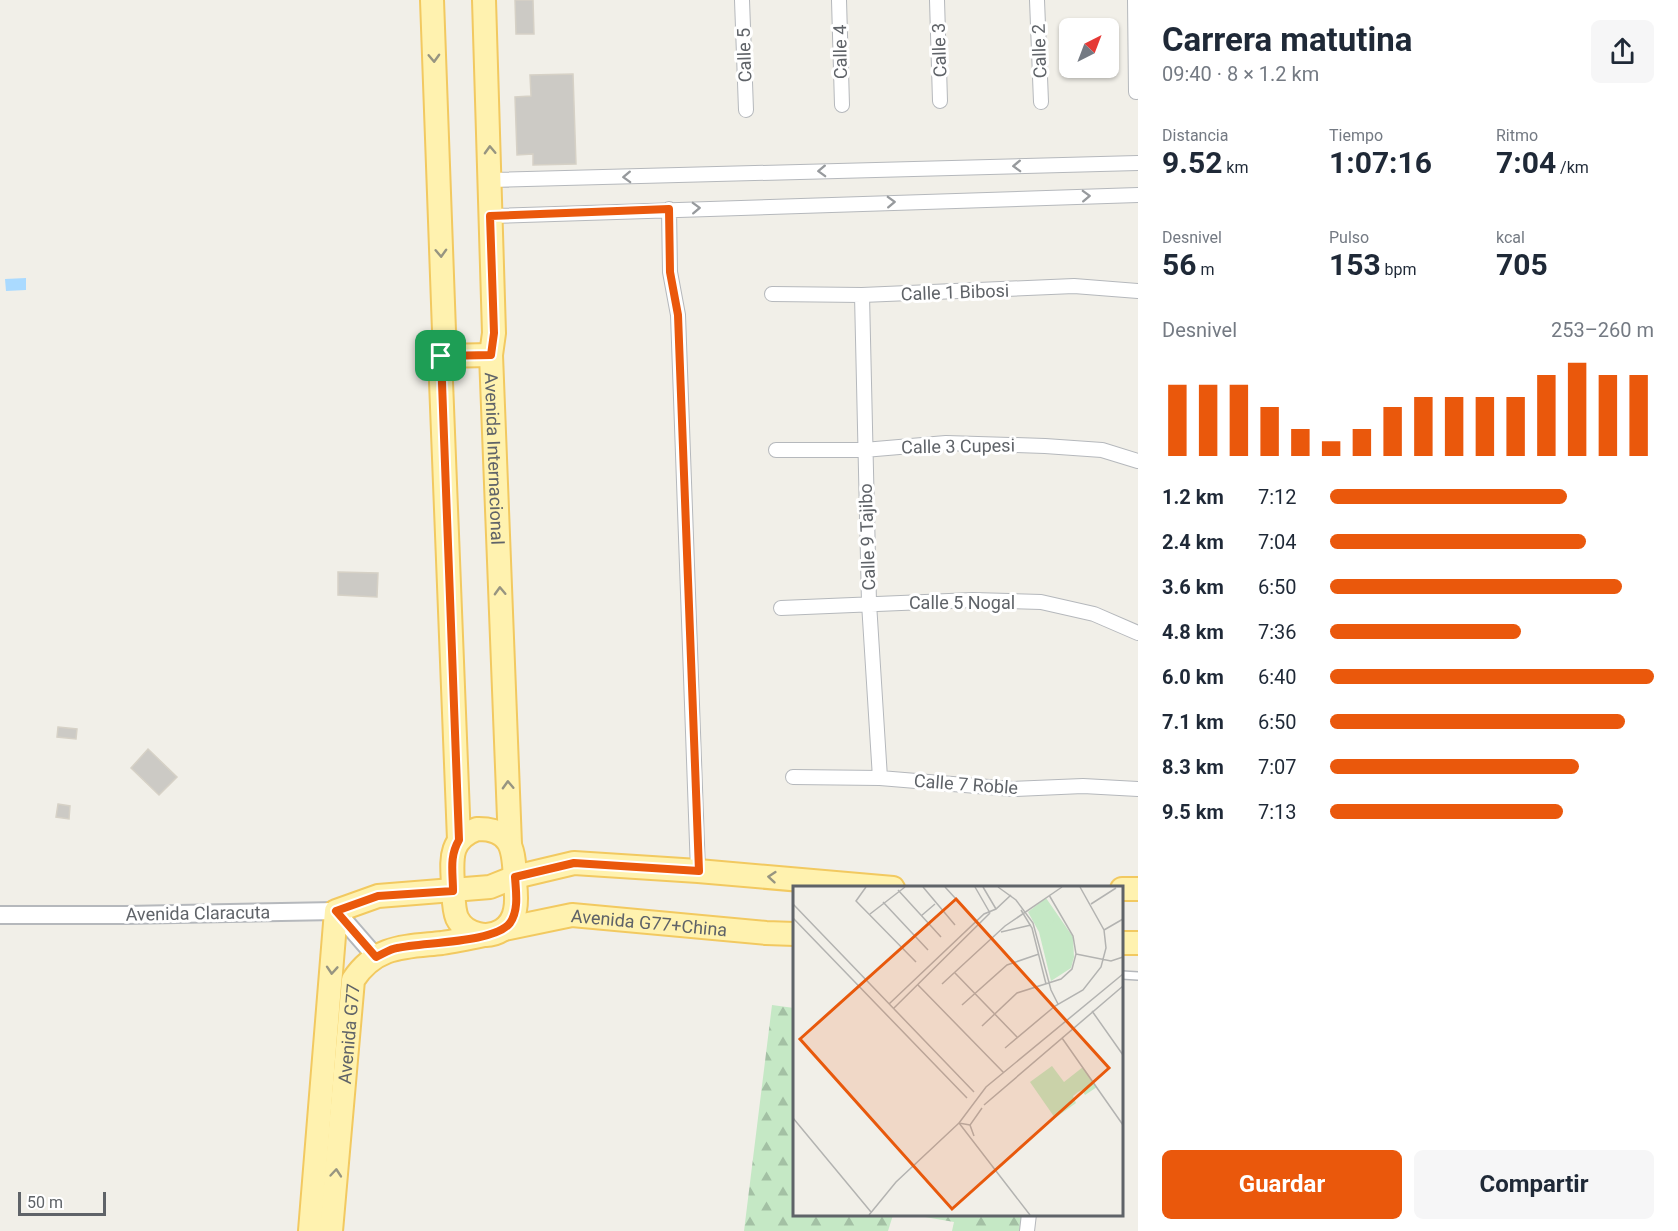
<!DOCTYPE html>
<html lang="es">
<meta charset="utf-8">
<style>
:root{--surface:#fff;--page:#f6f6f7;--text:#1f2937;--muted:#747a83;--accent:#ea580c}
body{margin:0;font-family:Roboto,sans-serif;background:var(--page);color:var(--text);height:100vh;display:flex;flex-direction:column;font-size:22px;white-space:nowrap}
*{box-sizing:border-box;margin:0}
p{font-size:20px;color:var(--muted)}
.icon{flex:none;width:33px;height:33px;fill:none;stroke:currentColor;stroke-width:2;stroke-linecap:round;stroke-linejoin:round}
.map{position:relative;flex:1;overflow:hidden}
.sheet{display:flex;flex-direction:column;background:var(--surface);width:540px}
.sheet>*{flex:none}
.needle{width:39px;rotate:42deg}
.controls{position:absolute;left:1059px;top:18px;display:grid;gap:12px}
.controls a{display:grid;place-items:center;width:60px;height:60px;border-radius:9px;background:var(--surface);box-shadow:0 2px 4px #0004;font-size:30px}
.scale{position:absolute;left:18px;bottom:15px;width:88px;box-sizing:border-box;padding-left:6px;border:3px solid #5f6368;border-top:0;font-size:16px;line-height:21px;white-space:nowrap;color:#5f6368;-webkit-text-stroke:4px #fff;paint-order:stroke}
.pin{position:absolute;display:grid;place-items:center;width:51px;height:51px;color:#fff;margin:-26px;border-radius:12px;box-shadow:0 3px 9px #0006}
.round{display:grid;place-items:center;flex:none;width:63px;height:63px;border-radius:9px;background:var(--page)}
.overview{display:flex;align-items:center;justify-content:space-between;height:102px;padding:0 24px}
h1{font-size:33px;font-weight:700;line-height:45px}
.figures{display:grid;grid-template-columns:repeat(3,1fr);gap:9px;height:102px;padding:6px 24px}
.figures div{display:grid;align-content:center}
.figures b{font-size:30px;font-weight:700}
.figures small{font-size:16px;font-weight:400}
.figures p{font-size:16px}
.chart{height:168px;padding:12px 24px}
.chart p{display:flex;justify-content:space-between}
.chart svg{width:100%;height:108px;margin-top:6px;stroke:var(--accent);stroke-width:6}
.button{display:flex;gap:12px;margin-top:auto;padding:12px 24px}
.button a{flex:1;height:69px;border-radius:9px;background:var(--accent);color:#fff;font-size:24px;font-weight:700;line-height:69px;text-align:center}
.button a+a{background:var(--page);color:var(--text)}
ul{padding:0 24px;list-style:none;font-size:20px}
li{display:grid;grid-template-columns:96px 72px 1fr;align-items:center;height:45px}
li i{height:15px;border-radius:8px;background:var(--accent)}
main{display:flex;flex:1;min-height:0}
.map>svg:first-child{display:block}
.forest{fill:url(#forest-firs)}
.water{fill:#aadaff}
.building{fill:#cccac5;stroke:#d6d1c6;stroke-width:1.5}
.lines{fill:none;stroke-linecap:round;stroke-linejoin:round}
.service-casing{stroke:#b5b8bc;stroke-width:10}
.minor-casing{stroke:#b5b8bc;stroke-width:16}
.tertiary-casing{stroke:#b5b8bc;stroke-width:20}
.primary-casing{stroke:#f2c960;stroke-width:26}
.service{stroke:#fff;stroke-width:7}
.minor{stroke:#fff;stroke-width:14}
.tertiary{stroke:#fff;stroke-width:16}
.primary{stroke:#fff2af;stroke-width:22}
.oneway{stroke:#979581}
.oneway2{stroke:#979a9d}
.route-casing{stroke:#fff;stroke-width:12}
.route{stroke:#ea580c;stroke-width:8}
.labels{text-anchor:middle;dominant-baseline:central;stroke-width:6;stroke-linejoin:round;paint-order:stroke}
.street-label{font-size:18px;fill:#5f6368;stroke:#fff}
.inset-road{fill:none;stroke:#b3b3b1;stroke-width:1.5}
.view{fill:#e8590c;fill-opacity:0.15;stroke:#e8590c;stroke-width:3}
.inset-edge{fill:none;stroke:#5f6368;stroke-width:3}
</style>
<main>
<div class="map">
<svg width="1138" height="1231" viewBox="0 0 1138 1231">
<defs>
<pattern id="forest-firs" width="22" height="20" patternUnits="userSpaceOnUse" patternTransform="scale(1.5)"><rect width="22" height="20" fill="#c5e8c5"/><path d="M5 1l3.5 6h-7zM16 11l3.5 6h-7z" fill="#a3c0a4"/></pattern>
</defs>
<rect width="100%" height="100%" fill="#f1efe8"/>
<!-- forest -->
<path class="forest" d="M772 1005 794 1008 795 1214 893 1215 888 1231H744Z
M894 1215H1029L1027 1231H952L954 1222 925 1217Z"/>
<!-- water -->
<path class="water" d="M26 278V290L6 291 5 279Z"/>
<!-- building -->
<path class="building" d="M515 0H533L534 34H516Z
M573 74 576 164 533 165V154L517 155 515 97 531 96 530 75Z
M338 572 378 573 377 597 338 595Z
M58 727 77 729 76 739 57 737Z
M148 749 177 777 159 795 131 768Z
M58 804 70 806 69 819 56 817Z"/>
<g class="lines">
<defs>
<path id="service" d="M1122 975 1138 976"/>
<path id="minor" d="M742 0 746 110
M839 0 842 105
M937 0 940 101
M1037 0 1041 102
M1135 0 1136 92
M491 180 1138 163
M669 209 670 272 678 315 698 871
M491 216 1138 195
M772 294 862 295 1074 286 1138 291
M862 295 869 603 880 778
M776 450H864L946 443 1045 446 1102 450 1138 461
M781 608 973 600 1041 602 1094 614 1138 633
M793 777 880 778 1013 789 1083 786 1138 789
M1027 1231 1029 1214"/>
<path id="tertiary" d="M0 915H125L336 911 376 957"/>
<g id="primary">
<path d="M432 0 444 331 440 356 459 840"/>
<path id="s1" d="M484 0 494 333 491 355 510 844"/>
<path d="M440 356 491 355"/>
<path d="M477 829C514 828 514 853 515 882 516 891 517 901 515 910 512 928 495 938 478 934 469 932 461 926 457 918 453 908 454 897 453 886 452 860 448 840 477 829Z"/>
<path d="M1122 889H1138"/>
<path id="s2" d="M504 929 572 915 766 933 795 934"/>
<path d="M1122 943H1138"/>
<path d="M310 1231 336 911 378 896 490 887 515 877 574 863 698 871 893 888"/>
<path id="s3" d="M331 1231 353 980C376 945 405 947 442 943 456 941 470 938 484 935"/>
</g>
</defs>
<!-- service casing -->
<use href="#service" class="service-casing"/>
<!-- minor casing -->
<use href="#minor" class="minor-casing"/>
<!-- tertiary casing -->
<use href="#tertiary" class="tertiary-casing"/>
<!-- primary casing -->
<use href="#primary" class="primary-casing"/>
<!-- service -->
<use href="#service" class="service"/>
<!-- minor -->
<use href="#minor" class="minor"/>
<!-- tertiary -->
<use href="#tertiary" class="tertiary"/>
<!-- primary -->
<use href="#primary" class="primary"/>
</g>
<!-- one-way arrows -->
<defs><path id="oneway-chevron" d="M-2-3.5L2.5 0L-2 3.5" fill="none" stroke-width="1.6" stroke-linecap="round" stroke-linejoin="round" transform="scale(1.5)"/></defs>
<g class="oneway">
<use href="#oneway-chevron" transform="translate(434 58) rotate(88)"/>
<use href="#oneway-chevron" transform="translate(490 150) rotate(-92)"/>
<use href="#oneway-chevron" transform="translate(441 253) rotate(88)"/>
<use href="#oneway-chevron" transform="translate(500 591) rotate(-92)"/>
<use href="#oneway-chevron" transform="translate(508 785) rotate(-92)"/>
<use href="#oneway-chevron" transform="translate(772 877) rotate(-175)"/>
<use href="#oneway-chevron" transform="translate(332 970) rotate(94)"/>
<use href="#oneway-chevron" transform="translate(336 1173) rotate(-85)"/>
</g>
<g class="oneway2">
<use href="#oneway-chevron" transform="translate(1017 166) rotate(178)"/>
<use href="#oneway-chevron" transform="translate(822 171) rotate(178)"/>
<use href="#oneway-chevron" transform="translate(627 177) rotate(178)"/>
<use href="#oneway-chevron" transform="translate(1086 196) rotate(-2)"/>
<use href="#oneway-chevron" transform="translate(891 202) rotate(-2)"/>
<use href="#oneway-chevron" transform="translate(696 208) rotate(-2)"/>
</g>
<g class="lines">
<defs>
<path id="route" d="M669 209 670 272 678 315 699 871 574 863 515 877C516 892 519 910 510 923 495 943 423 942 397 948 390 949 383 954 376 957L336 911 378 896 453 891C453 872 449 857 459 840L441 356 491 355 494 333 490 216Z"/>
</defs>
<!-- route casing -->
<use href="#route" class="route-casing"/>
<!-- route -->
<use href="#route" class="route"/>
</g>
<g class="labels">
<!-- street labels -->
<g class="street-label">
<text transform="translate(939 50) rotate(-92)">Calle 3</text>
<text transform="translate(1039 51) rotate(-92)">Calle 2</text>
<text transform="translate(840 52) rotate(-91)">Calle 4</text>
<text transform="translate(744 55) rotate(-92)">Calle 5</text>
<text transform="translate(955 292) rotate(-2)">Calle 1 Bibosi</text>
<text transform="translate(958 446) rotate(-1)">Calle 3 Cupesi</text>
<text stroke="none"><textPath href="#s1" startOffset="459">Avenida Internacional</textPath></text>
<text transform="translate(867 537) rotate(-92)">Calle 9 Tajibo</text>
<text x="962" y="602">Calle 5 Nogal</text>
<text transform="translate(966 784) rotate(4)">Calle 7 Roble</text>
<text transform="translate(198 913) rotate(-1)">Avenida Claracuta</text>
<text stroke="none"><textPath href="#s2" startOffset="147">Avenida G77+China</textPath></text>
<text stroke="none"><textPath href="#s3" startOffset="198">Avenida G77</textPath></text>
</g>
</g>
<!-- overview -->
<g transform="translate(793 886)">
<rect width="330" height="330" fill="#f1efe8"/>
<path d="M253 12 280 51 281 71 278 82 258 95 246 46 235 26Z" fill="#c5e8c5"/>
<path d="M259 180 271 196 290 181 304 201 292 209 289 204 285 206 280 210 283 217 262 232 237 196Z" fill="#c5e8c5"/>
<path d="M242 30a10 10 0 1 1 20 0a10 10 0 1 1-20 0Z" fill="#c5e8c5"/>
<path class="inset-road" d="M73 1 63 15 123 76M130 1 162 39M152 1 174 25M182 1 197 27M190 1 203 23M205 1 223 14 240 37 258 104 265 118M105 4 148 51M90 16 135 64M0 18 181 206M298 18 323 2M228 24 239 42 253 98M77 28 112 1M128 30 142 18M0 32 174 212M311 44 330 33M208 46 238 39M283 68 318 75 330 71M162 87 224 151M149 98 212 40 269 1M125 99 211 187M96 118 191 28 203 23 218 9M169 119 214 79 246 68M101 122 197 27M299 125 330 169M189 140 224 107 268 93 279 83 283 68 280 50 256 9M269 152 330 239M212 162 262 120 290 104 308 81 313 62 311 44 287 1M191 219 330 100M0 232 78 326M181 250 177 239 189 222M76 329 103 296 166 237 177 239M237 329 166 237 193 201 330 88"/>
<path class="view" d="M163 13 316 182 159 323 7 153Z"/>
<rect width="330" height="330" class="inset-edge"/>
</g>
</svg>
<div class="controls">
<a><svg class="needle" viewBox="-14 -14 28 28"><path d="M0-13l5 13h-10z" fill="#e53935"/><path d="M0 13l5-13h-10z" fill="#747a83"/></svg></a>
</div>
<div class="scale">50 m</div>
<div class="pin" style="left:441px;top:356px;background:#1e9e55"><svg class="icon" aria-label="arrive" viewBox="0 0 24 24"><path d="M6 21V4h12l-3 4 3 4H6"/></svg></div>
</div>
<section class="sheet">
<div class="overview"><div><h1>Carrera matutina</h1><p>09:40 · 8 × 1.2 km</p></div><a class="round"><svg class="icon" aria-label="share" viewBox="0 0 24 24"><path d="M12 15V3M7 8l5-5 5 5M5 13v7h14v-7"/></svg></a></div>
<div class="figures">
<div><p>Distancia</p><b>9.52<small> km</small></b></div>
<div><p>Tiempo</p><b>1:07:16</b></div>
<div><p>Ritmo</p><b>7:04<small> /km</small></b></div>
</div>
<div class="figures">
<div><p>Desnivel</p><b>56<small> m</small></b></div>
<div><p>Pulso</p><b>153<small> bpm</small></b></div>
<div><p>kcal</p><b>705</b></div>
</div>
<div class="chart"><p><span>Desnivel</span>253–260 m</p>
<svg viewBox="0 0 160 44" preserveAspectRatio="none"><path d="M5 44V15M15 44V15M25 44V15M35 44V24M45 44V33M55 44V38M65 44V33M75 44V24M85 44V20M95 44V20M105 44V20M115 44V20M125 44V11M135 44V6M145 44V11M155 44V11"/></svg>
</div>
<ul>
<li><b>1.2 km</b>7:12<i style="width:73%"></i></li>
<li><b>2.4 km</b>7:04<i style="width:79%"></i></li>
<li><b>3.6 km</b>6:50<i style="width:90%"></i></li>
<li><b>4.8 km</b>7:36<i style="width:59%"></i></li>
<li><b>6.0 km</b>6:40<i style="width:100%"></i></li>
<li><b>7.1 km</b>6:50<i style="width:91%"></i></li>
<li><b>8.3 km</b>7:07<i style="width:77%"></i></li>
<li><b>9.5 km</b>7:13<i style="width:72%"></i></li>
</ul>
<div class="button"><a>Guardar</a><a>Compartir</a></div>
</section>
</main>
